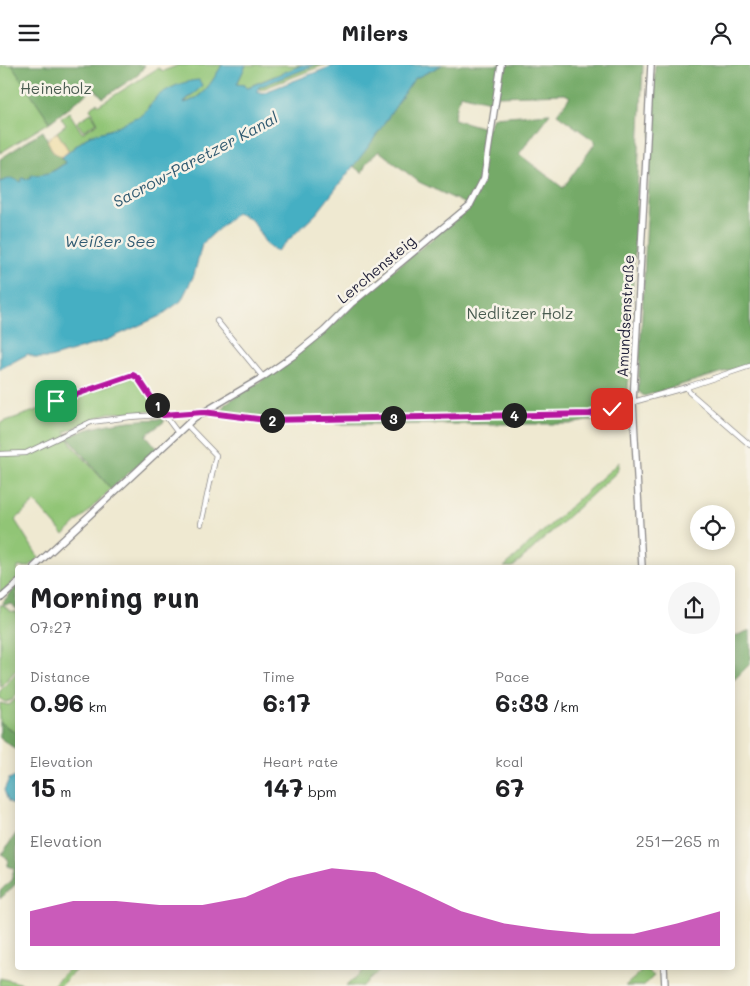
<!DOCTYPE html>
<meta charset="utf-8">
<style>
:root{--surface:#fff;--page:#f6f6f6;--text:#202124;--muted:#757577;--accent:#b5179e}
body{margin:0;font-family:Mali,sans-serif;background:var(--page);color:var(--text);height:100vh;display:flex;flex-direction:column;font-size:19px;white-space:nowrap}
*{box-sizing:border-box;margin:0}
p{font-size:16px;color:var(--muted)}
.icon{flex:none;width:28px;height:28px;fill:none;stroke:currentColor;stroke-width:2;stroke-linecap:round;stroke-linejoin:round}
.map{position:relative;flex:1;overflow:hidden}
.sheet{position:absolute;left:15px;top:500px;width:720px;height:405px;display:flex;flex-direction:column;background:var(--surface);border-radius:5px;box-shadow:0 2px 12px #0003}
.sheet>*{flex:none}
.buttons{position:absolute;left:690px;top:440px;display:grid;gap:10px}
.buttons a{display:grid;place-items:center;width:45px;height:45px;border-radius:50%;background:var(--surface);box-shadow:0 2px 12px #0003;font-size:25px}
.pin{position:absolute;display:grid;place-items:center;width:42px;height:42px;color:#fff;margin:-21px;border-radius:10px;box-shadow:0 2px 8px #0006}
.km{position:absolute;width:25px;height:25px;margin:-12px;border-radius:50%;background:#222;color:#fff;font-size:14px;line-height:25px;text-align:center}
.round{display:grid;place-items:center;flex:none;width:52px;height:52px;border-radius:26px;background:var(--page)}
.head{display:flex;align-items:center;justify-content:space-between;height:85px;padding:0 15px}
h1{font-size:28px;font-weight:800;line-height:38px}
.metrics{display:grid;grid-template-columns:repeat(3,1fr);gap:8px;height:85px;padding:5px 15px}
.metrics div{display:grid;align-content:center}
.metrics b{font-size:25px;font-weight:800}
.metrics small{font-size:14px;font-weight:400}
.metrics p{font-size:14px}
.chart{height:140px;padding:10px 15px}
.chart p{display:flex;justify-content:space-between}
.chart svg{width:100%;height:90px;margin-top:5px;fill:var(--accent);opacity:.7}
header{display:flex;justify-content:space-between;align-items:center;height:65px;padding:0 15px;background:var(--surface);font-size:22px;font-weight:800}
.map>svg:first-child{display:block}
.green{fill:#91c576;stroke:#5a7458}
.forest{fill:#74aa67;stroke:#4b6651;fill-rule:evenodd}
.sand{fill:#eeda9e;stroke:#887e6c}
.water{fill:#44afc3;stroke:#33687f}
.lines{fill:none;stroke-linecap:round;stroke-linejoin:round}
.minor-casing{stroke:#888686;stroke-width:6}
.tertiary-casing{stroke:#888686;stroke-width:8}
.minor{stroke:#fff;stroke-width:4.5}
.tertiary{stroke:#fff;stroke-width:5.5}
.route-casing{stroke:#fff;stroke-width:10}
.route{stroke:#b5179e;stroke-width:6}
.labels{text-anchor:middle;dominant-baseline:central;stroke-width:5;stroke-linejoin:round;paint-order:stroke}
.park-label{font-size:15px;fill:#495b50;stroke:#f7f3e8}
.street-label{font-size:15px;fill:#22223b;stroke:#f7f3e8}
.water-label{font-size:16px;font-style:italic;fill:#305a71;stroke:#f7f3e8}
</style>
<header><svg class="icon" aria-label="menu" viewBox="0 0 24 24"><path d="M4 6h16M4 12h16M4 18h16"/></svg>Milers<svg class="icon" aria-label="person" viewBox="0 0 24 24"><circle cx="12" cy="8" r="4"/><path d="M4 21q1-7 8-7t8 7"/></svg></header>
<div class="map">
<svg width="750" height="921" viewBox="0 0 750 921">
<rect width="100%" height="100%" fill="#f7f3e8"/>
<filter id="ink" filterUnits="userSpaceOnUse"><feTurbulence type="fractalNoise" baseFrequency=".02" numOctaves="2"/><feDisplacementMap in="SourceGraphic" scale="10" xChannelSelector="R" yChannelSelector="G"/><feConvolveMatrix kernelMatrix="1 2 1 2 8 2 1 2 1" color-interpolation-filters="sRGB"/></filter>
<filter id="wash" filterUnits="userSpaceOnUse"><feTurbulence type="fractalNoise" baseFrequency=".0096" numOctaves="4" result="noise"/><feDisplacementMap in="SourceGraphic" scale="20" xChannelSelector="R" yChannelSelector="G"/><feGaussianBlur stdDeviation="1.12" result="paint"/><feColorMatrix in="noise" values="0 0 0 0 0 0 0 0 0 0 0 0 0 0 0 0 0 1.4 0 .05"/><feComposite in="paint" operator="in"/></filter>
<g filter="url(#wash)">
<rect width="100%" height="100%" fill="#efe9d1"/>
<!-- green -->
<path class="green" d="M0 0H12L50 57 0 88Z
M179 0H222C213 16 203 33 184 38L202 20 156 35 149 40 147 47 137 54 99 69 90 70 69 86 57 67 66 60 61 53 69 47 82 68 98 58 90 43 97 38 99 40 158 3 163 6Z
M246 0H302L245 23V20L237 19Z
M315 0H324L260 25 259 22Z
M91 48 97 57 83 66 77 57Z
M135 311 159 346 108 348 65 367 72 380 111 424 64 470 35 437 15 455 39 493 29 502H18L17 513 0 530V358Z
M619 397 617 407 513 502H504Z
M0 540H3L10 546 17 547 18 603 0 622Z
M17 607V630L12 635 6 637 0 633V626Z
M17 633V669L0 657V638L9 640Z
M70 902 78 903 60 921H52Z
M367 902 383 903 362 921H346Z
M636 903H643L654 911 643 921H625L641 907Z
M0 913 31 921H0Z"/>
<!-- forest -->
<path class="forest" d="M12 0H145L138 10 103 33 94 23 50 57Z
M442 0H643L627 348 571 359H336L334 352 273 353 223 348 221 345 226 338 264 314 340 253 376 219 472 142 419 117 379 86 367 97 362 108 353 101 414 14ZM460 29 494 37 498 31 565 29 570 32 557 49 596 77 563 123 519 89 550 48 493 52 488 64 454 54Z
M655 0H750V299L644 331 638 326Z
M43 66 53 86 62 92 65 98 47 110H33C25 118 10 118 0 117V94Z
M163 354 165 356 146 370 157 383 111 424 68 372C99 358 129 355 163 354Z
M17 521V545L12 539 3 540V537Z
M750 565V599L733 616V572Z
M0 657 17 669V685L0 673Z
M17 767V818L0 834V826L12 814 14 803 8 801V795L2 789Z"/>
<!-- sand -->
<path class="sand" d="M57 67 69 86 62 92 53 87 47 75Z"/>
<!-- water -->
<path class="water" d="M222 0H246L237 19 245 20 246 23 302 0H315L259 22 257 26 262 28 335 0H442L414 14 369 81 317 148 277 186C262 181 261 165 251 155 248 152 240 150 236 148L202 179 194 210 181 236 160 251 105 276 50 293H36L28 289 0 304V117L11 113 21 117 22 113 29 114 32 110C47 110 54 107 65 98L62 92 90 70 110 65 136 52 137 53C146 48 148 41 155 35V33C168 23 183 16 199 15L202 20C198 28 188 30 184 38 203 34 213 15 222 0Z
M17 710H18L17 742 8 736 4 725 9 714Z"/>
</g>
<g filter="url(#ink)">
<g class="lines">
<defs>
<path id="minor" d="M217 256 263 312
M687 322 689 327 750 380
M42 341 135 310 178 368
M187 360 216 390 201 459
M0 389 26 388 91 357 130 352 203 347 266 355 590 349 687 322 750 301"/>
<path id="tertiary" d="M34 502 194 353 263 312 293 291 324 266 351 239 470 140 484 113 501 0
M642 502 633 337 651 0
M0 534 18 518
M664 902 665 921"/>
</defs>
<!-- minor casing -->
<use href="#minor" class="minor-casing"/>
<!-- tertiary casing -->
<use href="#tertiary" class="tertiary-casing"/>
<!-- minor -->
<use href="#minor" class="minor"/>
<!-- tertiary -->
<use href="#tertiary" class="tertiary"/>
</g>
</g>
<g class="lines" filter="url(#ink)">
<defs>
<path id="route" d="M56 336 133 310 138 313 163 350 203 347 266 355 590 349 612 344"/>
</defs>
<!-- route casing -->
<use href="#route" class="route-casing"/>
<!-- route -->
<use href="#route" class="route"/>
</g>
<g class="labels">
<!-- park labels -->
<g class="park-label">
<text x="56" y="23">Heineholz</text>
<text x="520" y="248">Nedlitzer Holz</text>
</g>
<!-- street labels -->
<g class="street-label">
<text transform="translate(376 204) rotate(-40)">Lerchensteig</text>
<text transform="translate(625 251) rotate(-87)">Amundsenstraße</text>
</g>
<!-- water labels -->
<g class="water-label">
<text transform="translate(195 94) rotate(-28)">Sacrow-Paretzer Kanal</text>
<text x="110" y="175">Weißer See</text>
</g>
</g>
</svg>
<div class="buttons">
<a><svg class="icon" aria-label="locate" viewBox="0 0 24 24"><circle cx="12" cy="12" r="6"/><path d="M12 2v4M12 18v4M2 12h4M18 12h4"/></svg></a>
</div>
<div class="pin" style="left:56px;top:336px;background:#1e9e55"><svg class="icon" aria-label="arrive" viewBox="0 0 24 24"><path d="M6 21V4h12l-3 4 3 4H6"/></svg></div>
<div class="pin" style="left:612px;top:344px;background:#d93025"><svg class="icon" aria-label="check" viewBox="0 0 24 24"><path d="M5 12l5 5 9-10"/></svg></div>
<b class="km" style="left:157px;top:340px">1</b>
<b class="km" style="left:272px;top:355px">2</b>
<b class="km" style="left:393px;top:353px">3</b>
<b class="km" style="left:514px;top:350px">4</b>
<section class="sheet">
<div class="head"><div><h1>Morning run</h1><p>07:27</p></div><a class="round"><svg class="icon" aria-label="share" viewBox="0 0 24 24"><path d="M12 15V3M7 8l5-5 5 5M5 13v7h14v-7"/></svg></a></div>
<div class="metrics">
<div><p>Distance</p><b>0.96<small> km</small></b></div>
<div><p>Time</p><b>6:17</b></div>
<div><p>Pace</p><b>6:33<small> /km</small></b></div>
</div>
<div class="metrics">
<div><p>Elevation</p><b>15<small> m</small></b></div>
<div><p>Heart rate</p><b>147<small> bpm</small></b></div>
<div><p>kcal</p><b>67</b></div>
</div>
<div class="chart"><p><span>Elevation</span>251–265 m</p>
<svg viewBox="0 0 160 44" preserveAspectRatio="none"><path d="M0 44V27L10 22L20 22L30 24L40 24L50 20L60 11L70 6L80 8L90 17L100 27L110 33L120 36L130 38L140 38L150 33L160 27V44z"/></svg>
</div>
</section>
</div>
